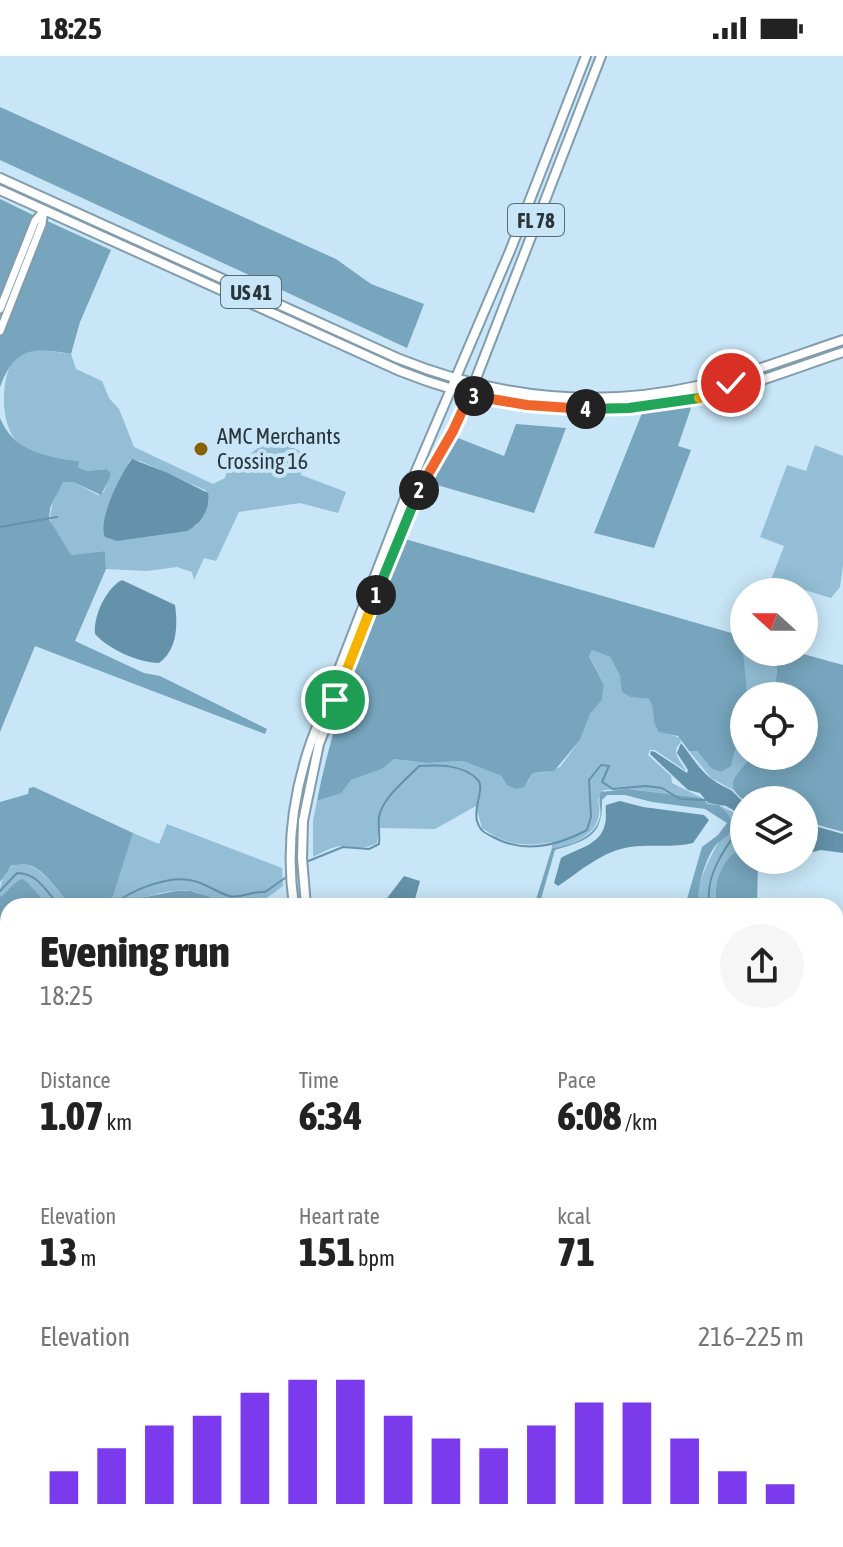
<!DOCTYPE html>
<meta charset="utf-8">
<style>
:root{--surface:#fff;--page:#f6f6f6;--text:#222;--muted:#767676;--accent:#7c3aed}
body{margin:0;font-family:"Asap Condensed",sans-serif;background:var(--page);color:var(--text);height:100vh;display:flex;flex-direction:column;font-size:30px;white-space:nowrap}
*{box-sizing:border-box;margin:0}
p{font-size:26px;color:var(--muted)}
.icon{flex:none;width:44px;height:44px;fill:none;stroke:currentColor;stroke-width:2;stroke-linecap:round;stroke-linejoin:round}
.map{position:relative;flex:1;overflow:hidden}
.sheet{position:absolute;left:0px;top:842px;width:844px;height:650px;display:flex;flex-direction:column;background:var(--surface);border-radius:24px 24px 0 0;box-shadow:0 4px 20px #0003}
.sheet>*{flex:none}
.needle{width:52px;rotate:291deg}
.tools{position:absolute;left:730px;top:522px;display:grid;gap:16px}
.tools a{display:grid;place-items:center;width:88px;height:88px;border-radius:50%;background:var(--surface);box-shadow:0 4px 20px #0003;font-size:40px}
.pin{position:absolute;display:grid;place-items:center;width:68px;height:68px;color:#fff;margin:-34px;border:4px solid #fff;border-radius:50%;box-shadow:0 2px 8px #0007}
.km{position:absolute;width:40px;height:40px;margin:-20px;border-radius:50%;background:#222;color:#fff;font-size:22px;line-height:40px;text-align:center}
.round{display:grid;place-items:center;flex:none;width:84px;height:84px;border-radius:42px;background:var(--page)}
.headline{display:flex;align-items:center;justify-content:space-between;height:136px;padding:0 40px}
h1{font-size:44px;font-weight:800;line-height:60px}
.figures{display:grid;grid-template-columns:repeat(3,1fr);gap:12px;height:136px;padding:8px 40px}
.figures div{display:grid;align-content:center}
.figures b{font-size:40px;font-weight:800}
.figures small{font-size:22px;font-weight:400}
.figures p{font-size:22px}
.chart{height:224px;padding:16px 40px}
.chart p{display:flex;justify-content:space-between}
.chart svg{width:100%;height:144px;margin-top:8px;stroke:var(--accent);stroke-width:6}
.status{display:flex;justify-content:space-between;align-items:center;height:56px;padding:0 40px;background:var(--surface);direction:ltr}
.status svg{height:22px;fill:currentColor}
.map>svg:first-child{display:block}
.green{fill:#93bed5;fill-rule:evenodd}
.forest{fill:#76a5bd}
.water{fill:#6492aa}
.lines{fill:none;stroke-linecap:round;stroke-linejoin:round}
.stream{stroke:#6492aa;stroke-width:2}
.tertiary-casing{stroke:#819dad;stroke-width:10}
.secondary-casing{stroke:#819dad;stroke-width:11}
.primary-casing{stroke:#819dad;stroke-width:12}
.tertiary{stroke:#fff;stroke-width:6}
.secondary{stroke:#fff;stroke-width:7}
.primary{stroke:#fff;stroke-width:8}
.split-1-casing{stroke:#fff;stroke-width:16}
.split-2-casing{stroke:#fff;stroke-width:16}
.split-3-casing{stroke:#fff;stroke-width:16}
.split-4-casing{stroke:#fff;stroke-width:16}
.split-5-casing{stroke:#fff;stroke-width:16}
.split-6-casing{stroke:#fff;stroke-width:16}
.split-1{stroke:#f5b400;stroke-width:10}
.split-2{stroke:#22a559;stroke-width:10}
.split-3{stroke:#f0652b;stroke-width:10}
.split-4{stroke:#f0652b;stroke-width:10}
.split-5{stroke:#22a559;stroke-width:10}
.split-6{stroke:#f5b400;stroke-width:10}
.poi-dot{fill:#886200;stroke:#c8e6f7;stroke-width:3}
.labels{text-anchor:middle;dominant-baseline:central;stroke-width:8;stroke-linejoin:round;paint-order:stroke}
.shield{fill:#c8e6f7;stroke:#596a73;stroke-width:2}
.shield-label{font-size:20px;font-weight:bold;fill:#29353b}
.poi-label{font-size:22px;fill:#29353b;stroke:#c8e6f7;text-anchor:start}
</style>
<div class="status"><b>18:25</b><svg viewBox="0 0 49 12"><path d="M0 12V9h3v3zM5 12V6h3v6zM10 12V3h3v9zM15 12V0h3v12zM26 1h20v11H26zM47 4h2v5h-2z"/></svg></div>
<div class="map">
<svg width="843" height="1491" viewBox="0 0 843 1491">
<rect width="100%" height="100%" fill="#c8e6f7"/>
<!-- green -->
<path class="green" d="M42 294 71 298 76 313 102 325 109 342 119 353 134 391 213 428 225 422 227 415 269 384H277L304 397 301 419 346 436 338 457 300 447 239 456 216 505 204 502 194 524 192 516 177 511 147 515 106 513 105 495 71 499C48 462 43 468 62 426H73L98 439 104 436 110 416 107 413 87 415 78 411V405C60 402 34 401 19 388 0 370 0 327 13 304 21 296 31 295 42 294ZM130 404 140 405 205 434 209 445 196 470 107 456Z
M815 389 843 400V509L840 531 831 542 771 524 784 490 760 481 787 409 806 415Z
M592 594 610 601 631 641 649 643 654 649 656 673 680 682 681 686C670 696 680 704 686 715L655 694H650L648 699 671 720 672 727 702 742 627 733 604 734 598 743C606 774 579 788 552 792V786C525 791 505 789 482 772L476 750 435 773 379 772 377 787C362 794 360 791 345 790 335 789 322 796 313 801V765L317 745 340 737 351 724 382 713 394 703 427 707 463 705 501 720 507 729 528 726 533 717 548 716 560 711 580 684 590 658 602 644 604 629 589 599Z
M744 596H775L777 616 773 640H747L744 628Z
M744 662V700H750C745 713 730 720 735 735L711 722 689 695H697L708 708 721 716C744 700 729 690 733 669Z
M719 749 740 760 739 771 744 769V799L737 797C722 812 712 827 717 850H698C696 818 718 790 731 763Z
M167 768 282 812 283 830C264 844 251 856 226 850 213 847 204 837 191 835 171 833 153 839 135 844L136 850H102L113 839 133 777 159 788Z
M16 808C44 807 53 833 72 850H48L16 825 8 837 0 841C0 828 2 815 16 808Z
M0 1040H8V1136L0 1137Z"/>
<!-- forest -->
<path class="forest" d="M0 51 336 203 371 228 424 248 407 292 0 104Z
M0 143 35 160 0 247Z
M45 164 111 194 80 266 71 298C32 291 15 291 0 331V281Z
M692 349 678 390 691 394 654 492 594 477 642 357Z
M0 362C14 396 46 401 79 405L78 411 87 415 107 413 110 416V421L101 439 73 426H63L50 452 49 463 71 499 105 495 106 513 75 585 144 617 160 620 267 673 265 678 35 590 0 676Z
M516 368 566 372 534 457 430 427 458 382 504 400Z
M405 483 742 580 747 640H744V662L733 669 732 683 736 691 731 710 721 716 711 712 697 695H689L678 680 659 676C651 667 656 653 649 643L631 641 622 636 620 620 610 601 592 594 589 600 604 629 602 644 590 658 580 684 554 715 533 717 524 731 516 733 507 729 501 720 463 705 427 707 394 703 382 713 351 724 341 737 317 745C334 654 373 568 405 483Z
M775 596H796L843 609V776L804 765V744H744C719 726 743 717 750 700H804V640H773L777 616Z
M34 731 133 777 113 840 102 850H72C53 833 41 800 11 810L0 826V746L28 738 29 732Z
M627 733 702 742 708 748 719 749C724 755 733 761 732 770 731 780 722 782 716 789 705 802 697 833 698 850H685L702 791 718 779 727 767 705 753 652 746 625 739H607L602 744C603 781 587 784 555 794L539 850H534L552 792C570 789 595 782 600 761 602 752 597 745 601 736Z
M734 797 744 799V804H758L757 850H717C713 831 719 810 734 797Z
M22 823 27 826 48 850H8V894L0 895V841C8 837 13 825 22 823Z
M176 835H191L210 841 208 850H136L135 843Z
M843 858V1018H836V859Z
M0 1451 8 1455V1484H136L134 1491H0Z
M394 1484H517L515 1491H395Z"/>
<!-- water -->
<path class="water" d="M132 403 168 417 208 437C211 452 201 468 187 475L117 485 105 481C97 465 121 417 132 403Z
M122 524 175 549C178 570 177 594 159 607 139 607 108 593 95 578 93 561 106 532 122 524Z
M681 687C699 710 703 721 729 733 735 736 738 742 744 746V764L742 759 726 750 708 747 700 737 688 734 650 698 651 695 655 696 687 717 688 714 677 697Z
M620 745 643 751 704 759 709 764 693 787C674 792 650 788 630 791 602 795 581 815 558 830L554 827 561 802C576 793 601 789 605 768 607 761 605 755 606 749Z
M804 767 843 778V797L821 794 813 796 804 790Z
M404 820 420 825 413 850H381Z"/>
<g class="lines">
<!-- stream -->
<path class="stream" d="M0 471 57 461
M306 806 343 791 369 793 379 788C380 779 378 770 379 761 382 742 406 724 419 710 438 709 463 708 478 724 485 732 473 752 477 765 480 775 485 777 493 781 524 798 557 790 587 774L591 761 589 724 601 709 609 710 602 726 613 733 646 730 662 732 680 743 706 744
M0 835 17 817C38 817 46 836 60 850
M112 850C130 834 170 818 194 825 206 828 217 836 229 840 241 843 250 835 265 836L288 820
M710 850C703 820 727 789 744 766
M0 1422H8"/>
<defs>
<path id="tertiary" d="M836 1020 843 1021
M0 1139 8 1138"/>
<path id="secondary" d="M0 253 35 165 44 154
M0 275 42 168 44 154
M0 922 8 937
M0 937 8 953
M0 1288 8 1275
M0 1303 8 1290"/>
<path id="primary" d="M0 122 397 302C493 341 595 353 697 330 746 319 795 300 843 284
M0 134 400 315C494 353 598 364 698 342 747 331 795 312 843 296
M294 850C286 795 293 738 311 686L410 429 510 195 586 0
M306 850 302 802 303 765 319 688 410 452 453 375 470 338 601 0
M372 1486 380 1491"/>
</defs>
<!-- tertiary casing -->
<use href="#tertiary" class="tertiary-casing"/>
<!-- secondary casing -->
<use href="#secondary" class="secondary-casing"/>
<!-- primary casing -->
<use href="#primary" class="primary-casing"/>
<!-- tertiary -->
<use href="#tertiary" class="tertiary"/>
<!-- secondary -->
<use href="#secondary" class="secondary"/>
<!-- primary -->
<use href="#primary" class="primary"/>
</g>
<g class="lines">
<defs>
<path id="split-1" d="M335 644 376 539"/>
<path id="split-2" d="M376 539 419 434"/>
<path id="split-3" d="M419 434 453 375 470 338 474 340"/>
<path id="split-4" d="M474 340 527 349 586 353"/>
<path id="split-5" d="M586 353 629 352 699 342"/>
<path id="split-6" d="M699 342 725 335 731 327"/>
</defs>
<!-- split-1 casing -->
<use href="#split-1" class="split-1-casing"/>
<!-- split-2 casing -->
<use href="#split-2" class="split-2-casing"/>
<!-- split-3 casing -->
<use href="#split-3" class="split-3-casing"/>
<!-- split-4 casing -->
<use href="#split-4" class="split-4-casing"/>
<!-- split-5 casing -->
<use href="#split-5" class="split-5-casing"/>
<!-- split-6 casing -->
<use href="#split-6" class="split-6-casing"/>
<!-- split-1 -->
<use href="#split-1" class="split-1"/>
<!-- split-2 -->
<use href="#split-2" class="split-2"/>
<!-- split-3 -->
<use href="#split-3" class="split-3"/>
<!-- split-4 -->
<use href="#split-4" class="split-4"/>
<!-- split-5 -->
<use href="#split-5" class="split-5"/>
<!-- split-6 -->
<use href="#split-6" class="split-6"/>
</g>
<!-- markers -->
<circle class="poi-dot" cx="201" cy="393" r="8"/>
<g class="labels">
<!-- shield labels -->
<g class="shield">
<rect x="508" y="148" width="56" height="32" rx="6"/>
<rect x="221" y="220" width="60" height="32" rx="6"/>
</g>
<g class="shield-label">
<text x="536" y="164">FL 78</text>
<text x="251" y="236">US 41</text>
</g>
<!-- poi labels -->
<g class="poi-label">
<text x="217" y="380">AMC Merchants<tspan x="217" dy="25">Crossing 16</tspan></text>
</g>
</g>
</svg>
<div class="tools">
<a><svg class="needle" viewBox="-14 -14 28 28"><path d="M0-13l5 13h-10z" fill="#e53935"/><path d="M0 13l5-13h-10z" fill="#767676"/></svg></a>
<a><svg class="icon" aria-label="locate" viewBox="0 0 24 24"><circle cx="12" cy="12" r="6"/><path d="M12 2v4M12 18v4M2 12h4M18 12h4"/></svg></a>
<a><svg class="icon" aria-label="layers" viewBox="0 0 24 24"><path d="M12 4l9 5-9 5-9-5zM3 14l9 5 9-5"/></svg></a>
</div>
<div class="pin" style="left:335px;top:644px;background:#1e9e55"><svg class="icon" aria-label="arrive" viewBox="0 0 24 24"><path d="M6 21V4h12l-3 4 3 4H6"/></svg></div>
<div class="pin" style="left:731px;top:327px;background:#d93025"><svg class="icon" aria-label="check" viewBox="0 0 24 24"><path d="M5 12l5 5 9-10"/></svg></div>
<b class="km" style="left:376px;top:539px">1</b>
<b class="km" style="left:419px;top:434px">2</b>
<b class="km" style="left:474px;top:340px">3</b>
<b class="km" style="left:586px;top:353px">4</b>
<section class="sheet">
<div class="headline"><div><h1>Evening run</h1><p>18:25</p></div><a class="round"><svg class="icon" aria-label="share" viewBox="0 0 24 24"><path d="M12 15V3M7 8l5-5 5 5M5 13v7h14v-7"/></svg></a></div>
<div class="figures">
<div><p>Distance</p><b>1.07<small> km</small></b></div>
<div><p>Time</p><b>6:34</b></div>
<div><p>Pace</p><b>6:08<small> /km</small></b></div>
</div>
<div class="figures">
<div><p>Elevation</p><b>13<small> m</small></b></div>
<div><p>Heart rate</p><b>151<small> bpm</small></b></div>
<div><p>kcal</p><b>71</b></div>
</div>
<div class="chart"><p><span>Elevation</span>216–225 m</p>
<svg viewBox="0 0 160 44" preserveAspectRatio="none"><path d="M5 44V34M15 44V27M25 44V20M35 44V17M45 44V10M55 44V6M65 44V6M75 44V17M85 44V24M95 44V27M105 44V20M115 44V13M125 44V13M135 44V24M145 44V34M155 44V38"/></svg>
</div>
</section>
</div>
